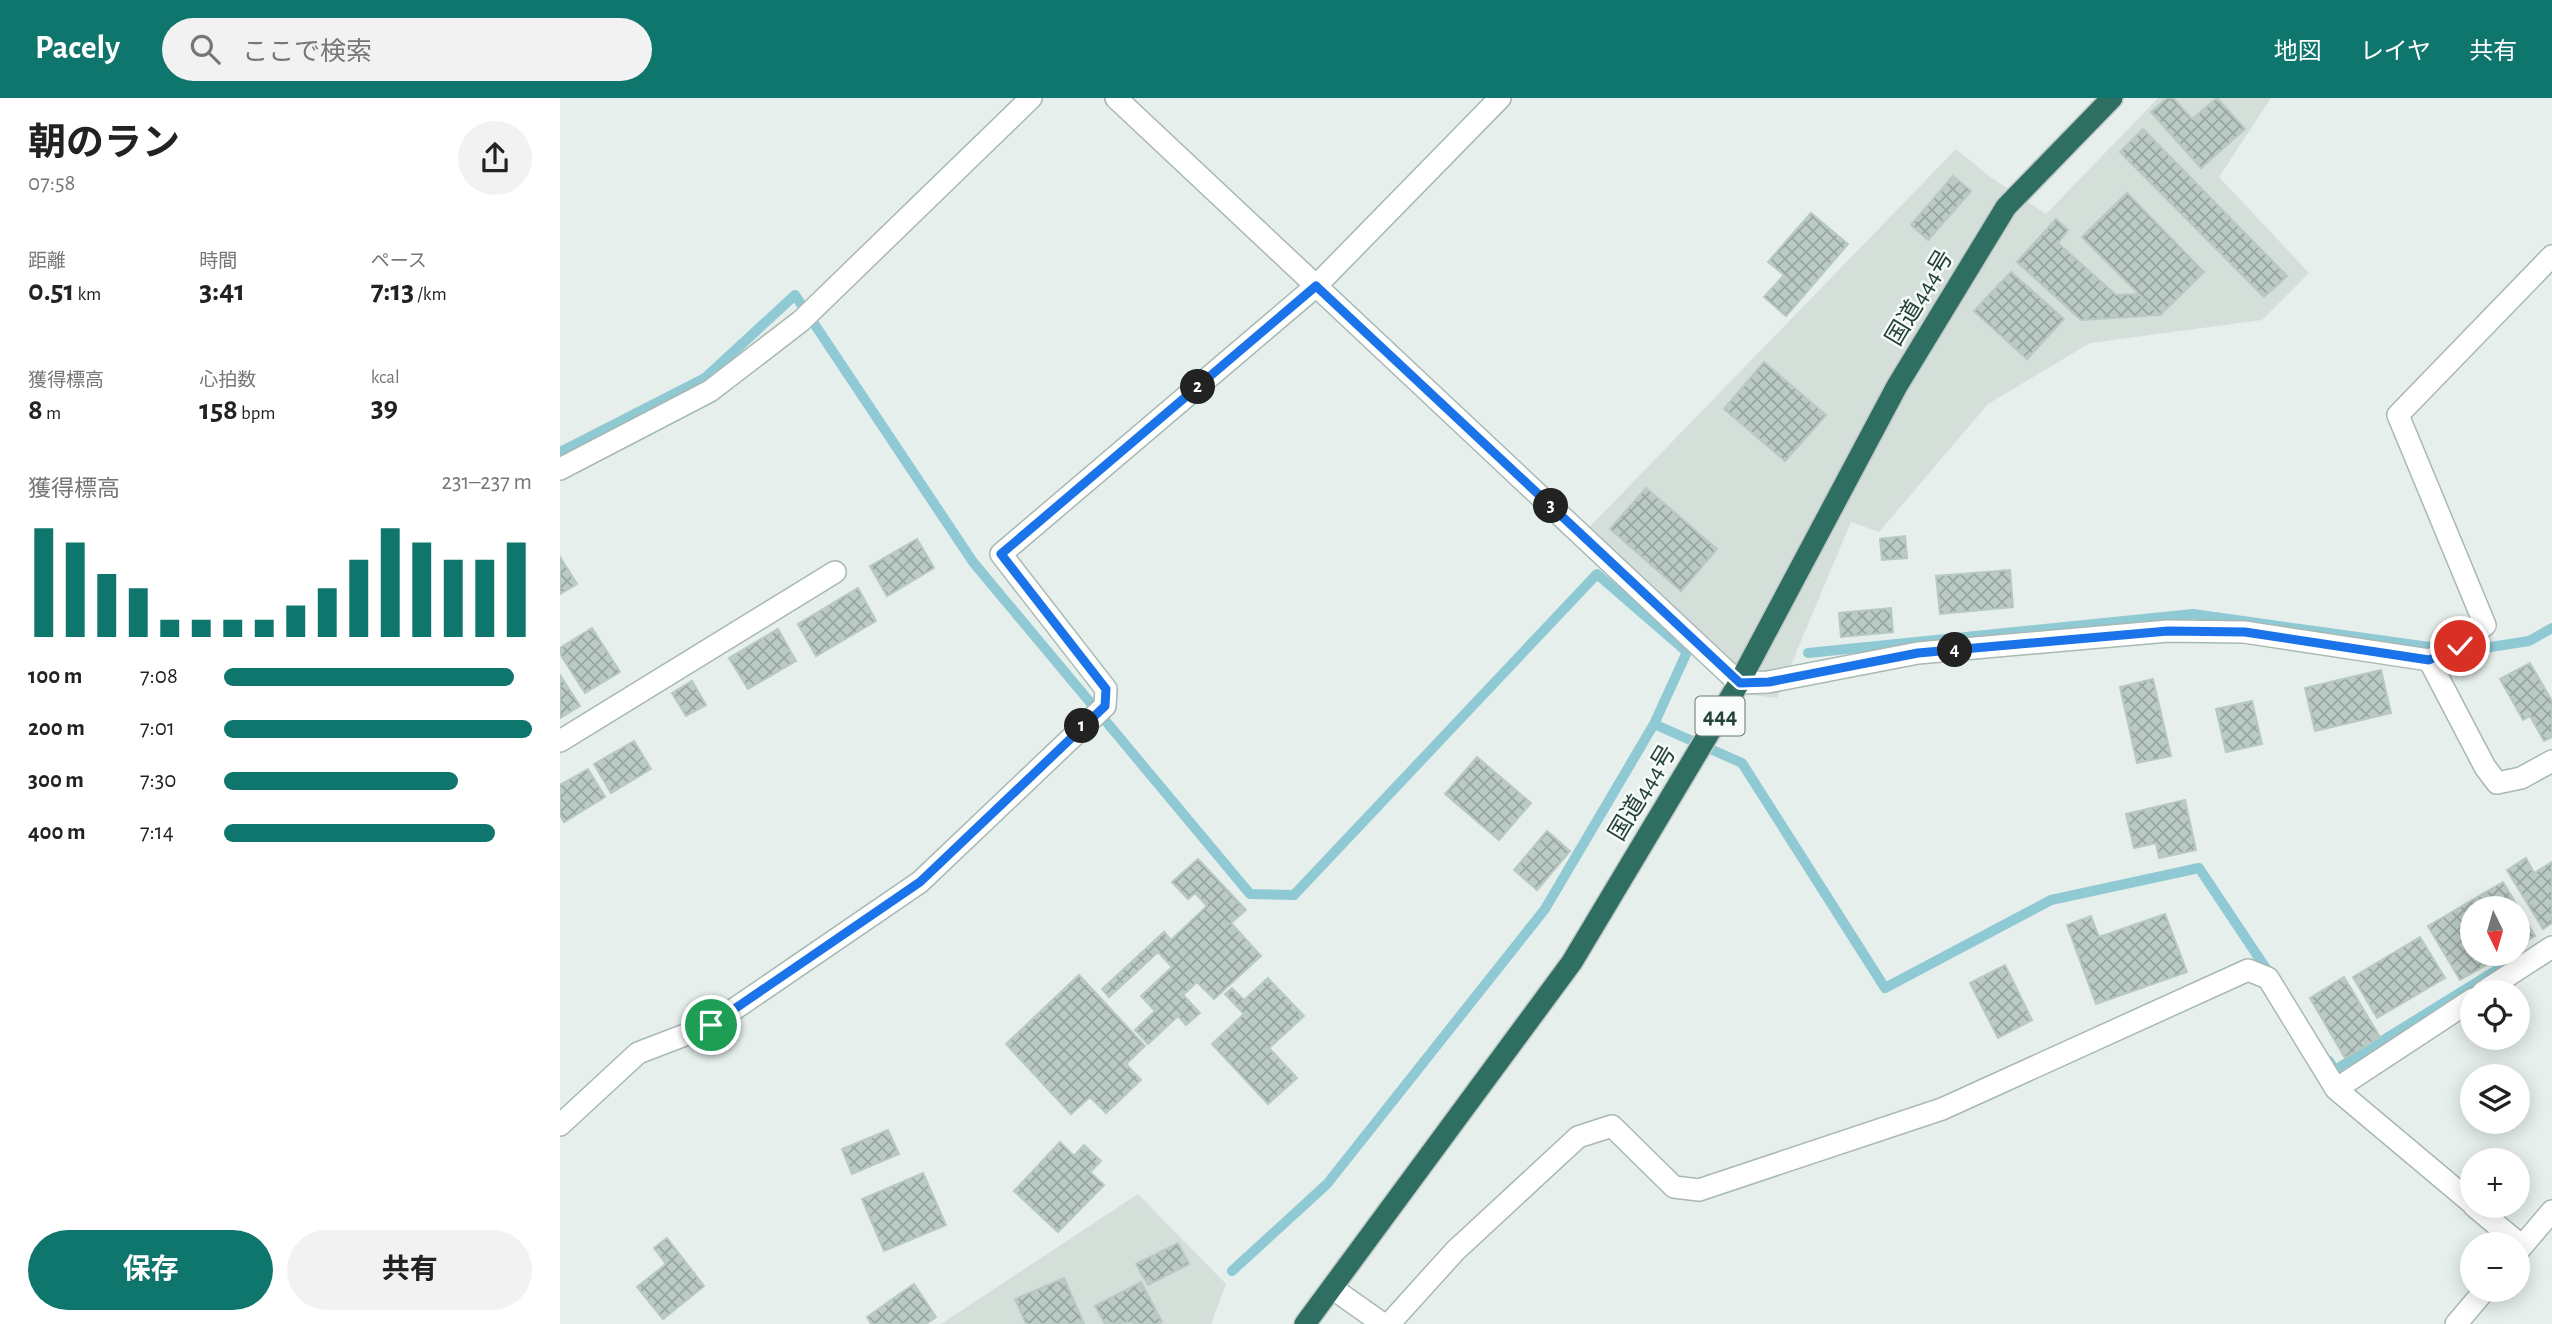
<!DOCTYPE html>
<html lang="ja">
<meta charset="utf-8">
<style>
:root{--surface:#fff;--page:#f2f2f2;--text:#222;--muted:#767676;--accent:#0f766e}
body{margin:0;font-family:"Alegreya Sans","Noto Sans JP",sans-serif;background:var(--page);color:var(--text);height:100vh;display:flex;flex-direction:column;font-size:26px;white-space:nowrap}
*{box-sizing:border-box;margin:0}
p{font-size:23px;color:var(--muted)}
.icon{flex:none;width:38px;height:38px;fill:none;stroke:currentColor;stroke-width:2;stroke-linecap:round;stroke-linejoin:round}
.map{position:relative;flex:1;overflow:hidden}
.panel{display:flex;flex-direction:column;background:var(--surface);width:560px}
.panel>*{flex:none}
.needle{width:46px;rotate:175deg}
.fabs{position:absolute;left:1900px;top:798px;display:grid;gap:14px}
.fabs a{display:grid;place-items:center;width:70px;height:70px;border-radius:50%;background:var(--surface);box-shadow:0 4px 18px #0003;font-size:35px}
.pin{position:absolute;display:grid;place-items:center;width:60px;height:60px;color:#fff;margin:-30px;border:4px solid #fff;border-radius:50%;box-shadow:0 2px 7px #0007}
.km{position:absolute;width:35px;height:35px;margin:-18px;border-radius:50%;background:#222;color:#fff;font-size:19px;line-height:35px;text-align:center}
.round{display:grid;place-items:center;flex:none;width:74px;height:74px;border-radius:37px;background:var(--page)}
.overview{display:flex;align-items:center;justify-content:space-between;height:119px;padding:0 28px}
h1{font-size:38px;font-weight:700;line-height:52px}
.figures{display:grid;grid-template-columns:repeat(3,1fr);gap:10px;height:119px;padding:7px 28px}
.figures div{display:grid;align-content:center}
.figures b{font-size:30px;font-weight:700}
.figures small{font-size:19px;font-weight:400}
.figures p{font-size:19px}
.chart{height:196px;padding:14px 28px}
.chart p{display:flex;justify-content:space-between}
.chart svg{width:100%;height:126px;margin-top:7px;stroke:var(--accent);stroke-width:6}
.button{display:flex;gap:14px;margin-top:auto;padding:14px 28px}
.button a{flex:1;height:80px;border-radius:42px;background:var(--accent);color:#fff;font-size:28px;font-weight:700;line-height:80px;text-align:center}
.button a+a{background:var(--page);color:var(--text)}
ul{padding:0 28px;list-style:none;font-size:23px}
li{display:grid;grid-template-columns:112px 84px 1fr;align-items:center;height:52px}
li i{height:18px;border-radius:9px;background:var(--accent)}
header{display:flex;align-items:center;gap:42px;box-sizing:border-box;height:98px;padding:0 35px;background:var(--accent);color:#fff}
header strong{font-size:33px}
nav{display:flex;gap:38px;margin-inline-start:auto;font-size:24px}
.search{width:490px;height:63px;background:var(--page);display:flex;align-items:center;gap:18px;box-sizing:border-box;padding:0 24px;border-radius:38px;color:var(--muted);font-size:26px}
main{display:flex;flex:1;min-height:0}
.map>svg:first-child{display:block}
.built{fill:#d4dfda}
.lines{fill:none;stroke-linecap:round;stroke-linejoin:round}
.stream{stroke:#8ec9d4;stroke-width:10}
.building{fill:url(#building-cross-hatch);stroke:#b8c9c2;stroke-width:2}
.street-casing{stroke:#a8b8b2;stroke-width:24}
.highway-casing{stroke:#c2cac8;stroke-width:24}
.street{stroke:#fff;stroke-width:21}
.highway{stroke:#2f6f62;stroke-width:21}
.route-casing{stroke:#fff;stroke-width:14}
.route{stroke:#1a73e8;stroke-width:9}
.labels{text-anchor:middle;dominant-baseline:central;stroke-width:5;stroke-linejoin:round;paint-order:stroke}
.shield{fill:#f7fbf9;stroke:#637a73;stroke-width:2}
.shield-label{font-size:23px;font-weight:bold;fill:#24423a}
.street-label{font-size:24px;fill:#24423a;stroke:#f7fbf9}
</style>
<header>
<strong>Pacely</strong>
<div class="search"><svg class="icon" aria-label="search" viewBox="0 0 24 24"><circle cx="10" cy="10" r="6"/><path d="M15 15l6 6"/></svg>ここで検索</div>
<nav><a>地図</a><a>レイヤ</a><a>共有</a></nav>
</header>
<main>
<section class="panel">
<div class="overview"><div><h1>朝のラン</h1><p>07:58</p></div><a class="round"><svg class="icon" aria-label="share" viewBox="0 0 24 24"><path d="M12 15V3M7 8l5-5 5 5M5 13v7h14v-7"/></svg></a></div>
<div class="figures">
<div><p>距離</p><b>0.51<small> km</small></b></div>
<div><p>時間</p><b>3:41</b></div>
<div><p>ペース</p><b>7:13<small> /km</small></b></div>
</div>
<div class="figures">
<div><p>獲得標高</p><b>8<small> m</small></b></div>
<div><p>心拍数</p><b>158<small> bpm</small></b></div>
<div><p>kcal</p><b>39</b></div>
</div>
<div class="chart"><p><span>獲得標高</span>231–237 m</p>
<svg viewBox="0 0 160 44" preserveAspectRatio="none"><path d="M5 44V6M15 44V11M25 44V22M35 44V27M45 44V38M55 44V38M65 44V38M75 44V38M85 44V33M95 44V27M105 44V17M115 44V6M125 44V11M135 44V17M145 44V17M155 44V11"/></svg>
</div>
<ul>
<li><b>100 m</b>7:08<i style="width:94%"></i></li>
<li><b>200 m</b>7:01<i style="width:100%"></i></li>
<li><b>300 m</b>7:30<i style="width:76%"></i></li>
<li><b>400 m</b>7:14<i style="width:88%"></i></li>
</ul>
<div class="button"><a>保存</a><a>共有</a></div>
</section>
<div class="map">
<svg width="1992" height="1226" viewBox="0 0 1992 1226">
<defs>
<pattern id="building-cross-hatch" width="8" height="8" patternUnits="userSpaceOnUse" patternTransform="scale(1.75)"><rect width="8" height="8" fill="#bbcac4"/><path d="M0 0l8 8M0 8l8-8" fill="none" stroke="#98a6a0"/></pattern>
</defs>
<rect width="100%" height="100%" fill="#e6efeb"/>
<!-- built -->
<path class="built" d="M1598 0H1711L1659 79 1749 175 1702 222 1530 245 1428 306 1319 434 1291 424 1217 600 1175 595 1015 444 1396 51 1429 78 1486 116Z
M578 1096 666 1186 651 1226H381Z"/>
<g class="lines">
<!-- stream -->
<path class="stream" d="M0 354 145 280 235 197 413 464 690 796 734 797 1037 476 1127 554 1094 626 985 811 767 1086 672 1173
M1899 554 1969 543 1992 530
M1248 555 1633 516 1884 551
M1094 626 1182 665 1325 890 1491 802 1639 770 1711 878
M1769 963 1775 972 1961 857"/>
</g>
<!-- building -->
<path class="building" d="M1607 0H1613L1632 21 1657 0 1685 31 1641 70 1591 14Z
M1583 31 1727 178 1704 199 1560 54Z
M1393 78 1411 93 1368 142 1351 127Z
M1567 95 1644 174 1600 217 1522 139Z
M1251 115 1288 146 1226 218 1204 199 1224 177 1208 164Z
M1496 121 1508 132 1498 145 1556 197 1579 196 1600 217 1521 222 1457 164Z
M1451 174 1504 221 1467 261 1414 213Z
M1204 264 1266 317 1225 363 1164 311Z
M1086 390 1157 451 1121 493 1050 431Z
M1345 438 1347 460 1322 462 1320 441Z
M357 441 374 470 327 498 310 468Z
M0 459 17 486 0 496Z
M1450 472 1453 509 1380 516 1376 478Z
M298 490 316 523 256 558 238 526Z
M1331 510 1333 534 1281 539 1279 515Z
M32 530 60 574 25 595 0 556V550Z
M218 531 236 563 188 591 169 560Z
M1970 565 1992 603V639L1984 643 1970 618 1963 622 1940 581Z
M1821 572 1831 615 1755 633 1745 590Z
M0 577 20 608 0 620Z
M1593 581 1611 658 1577 665 1560 589Z
M132 583 146 607 126 618 112 595Z
M1692 603 1702 646 1666 654 1656 611Z
M74 643 91 671 51 695 34 666Z
M917 659 971 705 939 742 885 696Z
M28 671 45 699 4 724 0 717V687Z
M1625 702 1636 752 1599 760 1596 745 1574 750 1566 716Z
M987 733 1010 753 977 792 954 772Z
M1966 760 1974 775 1992 764V825L1983 831 1947 772Z
M638 761 686 812 671 825 701 858 654 901 637 884 623 897 640 915 626 927 618 918 588 946 575 932 595 913 581 898 612 869 598 854 549 899 542 891 604 834 611 842 647 808 635 795 628 801 612 784Z
M1943 784 1975 838 1958 848V810H1913V856H1945L1900 882 1868 828Z
M1605 816 1627 874 1536 906 1507 827 1531 818 1539 839Z
M1860 839 1885 880 1817 920 1793 879Z
M1445 867 1472 922 1438 940 1410 885Z
M519 877 585 948 566 966 581 982 546 1015 530 999 511 1016 446 946Z
M1784 879 1820 939 1785 960 1750 900Z
M708 880 744 918 709 950 737 980 708 1006 652 946 684 916 665 896 672 890 684 902Z
M328 1032 339 1056 292 1076 282 1051Z
M500 1044 514 1058 524 1047 541 1063 530 1074 544 1087 498 1134 454 1093Z
M363 1075 386 1127 324 1153 302 1101Z
M107 1140 144 1188 103 1221 77 1189 106 1166 94 1150Z
M618 1145 629 1166 588 1187 576 1166Z
M504 1180 524 1226H466L455 1201Z
M581 1184 602 1224 597 1226H574L573 1224 545 1226 535 1208Z
M354 1186 376 1219 366 1226H311L307 1219Z"/>
<g class="lines">
<defs>
<path id="street" d="M556 0 1179 585 1208 584 1358 555 1608 533 1684 534 1869 562 1900 548 1925 527 1838 317 1992 158
M0 371 150 293 241 223 471 0
M1869 562 1925 669 1937 685 1961 680 1992 663
M0 643 275 474
M1923 894 1992 849
M1776 991 1913 901
M0 1027 78 955 151 927 360 784 545 608 546 591 441 456 756 188 940 0
M1914 1108 1962 1148
M1958 1153 1992 1113
M772 1190 823 1226
M829 1226 895 1153 1018 1039 1052 1028 1114 1089 1139 1092 1382 1011 1688 872 1708 880 1776 991 1913 1106
M1896 1226 1925 1192"/>
<path id="highway" d="M745 1226 1012 864 1179 585 1337 288 1446 109 1552 0"/>
</defs>
<!-- street casing -->
<use href="#street" class="street-casing"/>
<!-- highway casing -->
<use href="#highway" class="highway-casing"/>
<!-- street -->
<use href="#street" class="street"/>
<!-- highway -->
<use href="#highway" class="highway"/>
</g>
<g class="lines">
<defs>
<path id="route" d="M151 927 360 784 545 608 546 591 441 456 756 188 1180 585 1209 584 1358 555 1608 533 1685 534 1869 562 1900 548"/>
</defs>
<!-- route casing -->
<use href="#route" class="route-casing"/>
<!-- route -->
<use href="#route" class="route"/>
</g>
<g class="labels">
<!-- shield labels -->
<rect class="shield" x="1135.5" y="598.5" width="49" height="39" rx="5"/>
<g class="shield-label">
<text x="1160" y="618">444</text>
</g>
<!-- street labels -->
<g class="street-label">
<text transform="translate(1360 200) rotate(-59)">国道444号</text>
<text transform="translate(1083 695) rotate(-59)">国道444号</text>
</g>
</g>
</svg>
<div class="fabs">
<a><svg class="needle" viewBox="-14 -14 28 28"><path d="M0-13l5 13h-10z" fill="#e53935"/><path d="M0 13l5-13h-10z" fill="#767676"/></svg></a>
<a><svg class="icon" aria-label="locate" viewBox="0 0 24 24"><circle cx="12" cy="12" r="6"/><path d="M12 2v4M12 18v4M2 12h4M18 12h4"/></svg></a>
<a><svg class="icon" aria-label="layers" viewBox="0 0 24 24"><path d="M12 4l9 5-9 5-9-5zM3 14l9 5 9-5"/></svg></a>
<a>+</a>
<a>−</a>
</div>
<div class="pin" style="left:151px;top:927px;background:#1e9e55"><svg class="icon" aria-label="arrive" viewBox="0 0 24 24"><path d="M6 21V4h12l-3 4 3 4H6"/></svg></div>
<div class="pin" style="left:1900px;top:548px;background:#d93025"><svg class="icon" aria-label="check" viewBox="0 0 24 24"><path d="M5 12l5 5 9-10"/></svg></div>
<b class="km" style="left:522px;top:628px">1</b>
<b class="km" style="left:638px;top:289px">2</b>
<b class="km" style="left:991px;top:408px">3</b>
<b class="km" style="left:1395px;top:552px">4</b>
</div>
</main>
